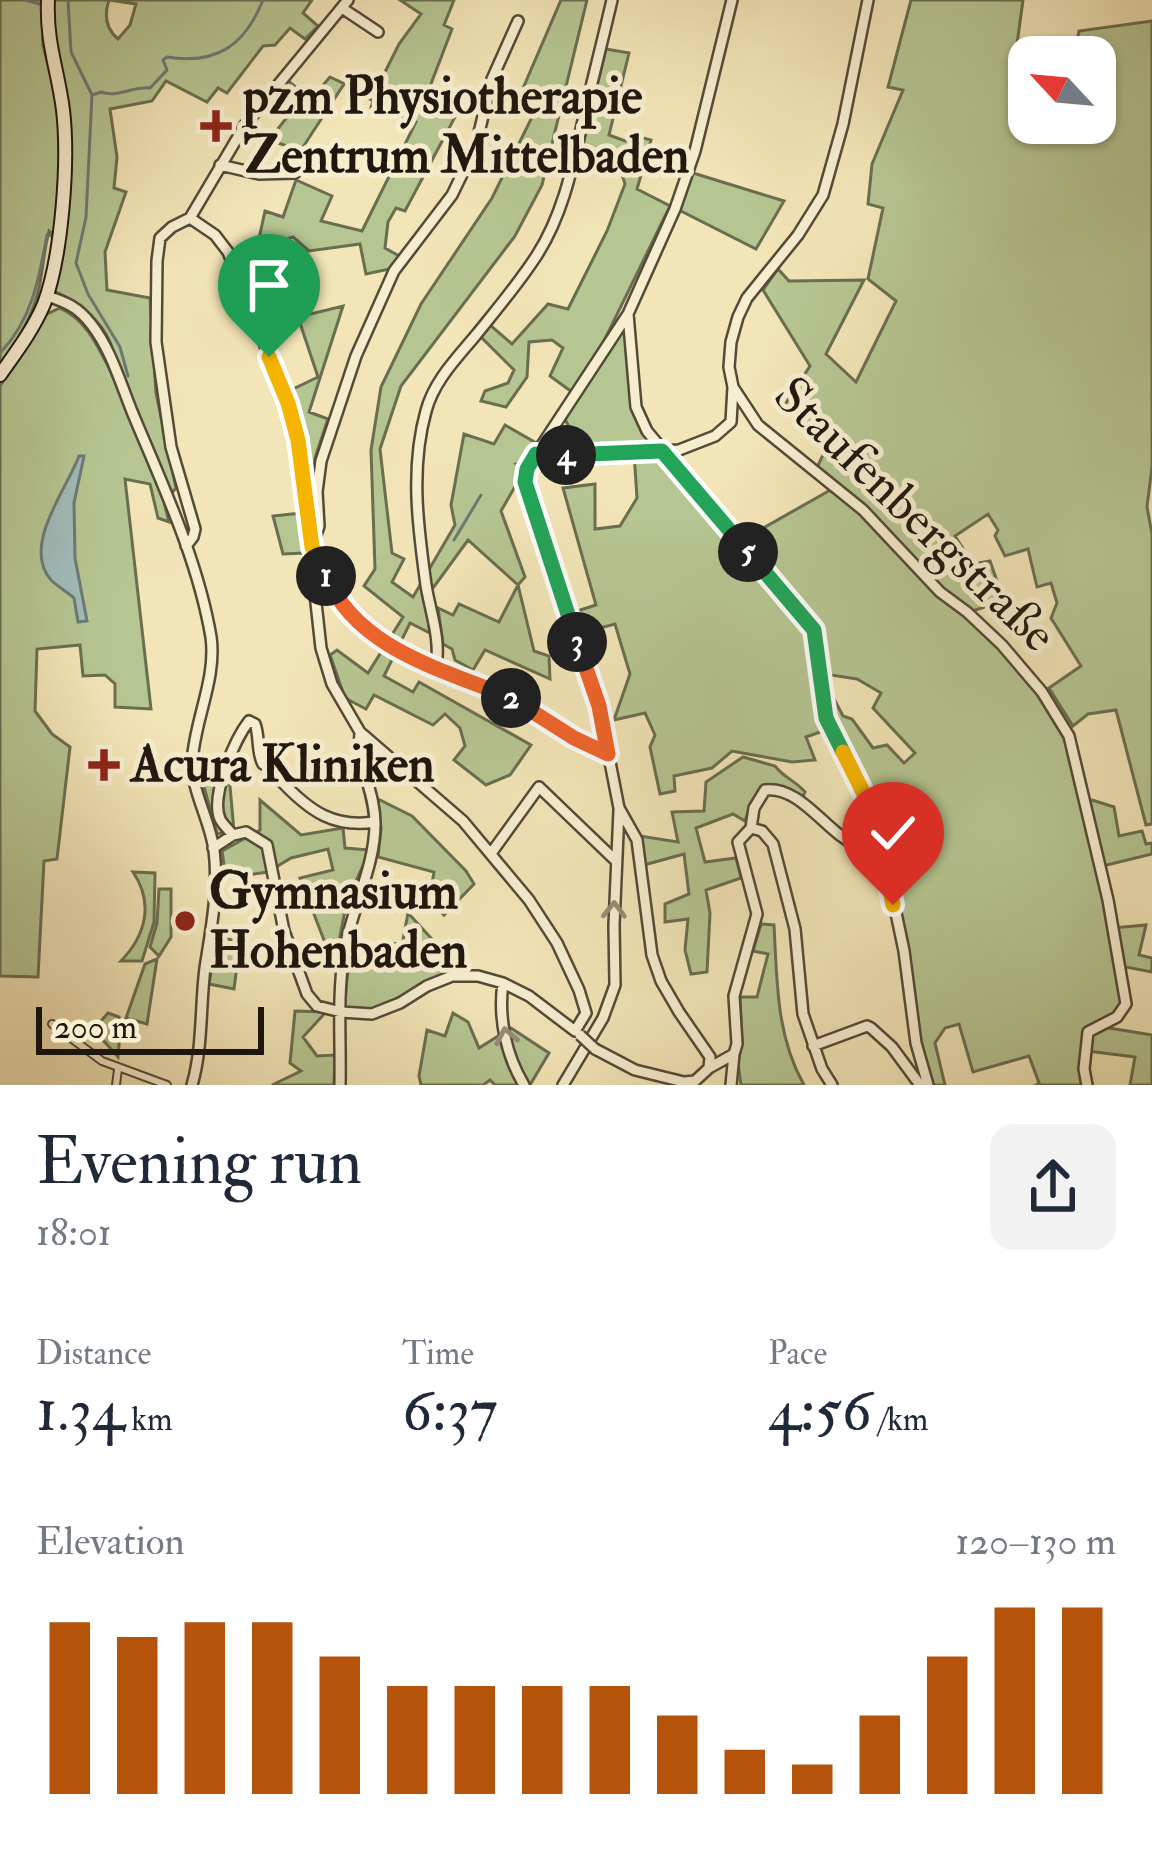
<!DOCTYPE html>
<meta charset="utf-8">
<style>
:root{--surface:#fff;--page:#f2f2f3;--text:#1f2937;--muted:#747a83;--accent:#b45309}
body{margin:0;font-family:"IM FELL Double Pica",serif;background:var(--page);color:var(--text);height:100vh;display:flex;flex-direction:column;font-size:45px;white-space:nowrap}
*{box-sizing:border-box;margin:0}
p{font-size:39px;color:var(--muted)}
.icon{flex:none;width:66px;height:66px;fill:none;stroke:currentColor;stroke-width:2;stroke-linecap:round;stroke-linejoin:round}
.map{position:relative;height:1085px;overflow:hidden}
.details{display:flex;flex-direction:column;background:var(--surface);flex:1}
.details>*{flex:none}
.needle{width:78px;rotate:296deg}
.tools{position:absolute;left:1008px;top:36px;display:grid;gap:24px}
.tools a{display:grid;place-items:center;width:108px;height:108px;border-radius:24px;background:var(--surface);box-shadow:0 3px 9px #0004;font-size:60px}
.scale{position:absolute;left:36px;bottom:30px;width:228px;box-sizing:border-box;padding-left:12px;border:6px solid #1f170e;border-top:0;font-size:33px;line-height:42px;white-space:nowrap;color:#1f170e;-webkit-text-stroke:9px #f7eed0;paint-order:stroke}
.pin{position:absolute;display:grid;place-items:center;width:102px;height:102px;color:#fff;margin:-123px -51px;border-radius:50% 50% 50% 0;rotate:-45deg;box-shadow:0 0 12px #0007}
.pin .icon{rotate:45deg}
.km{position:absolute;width:60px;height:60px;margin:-30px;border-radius:50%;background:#222;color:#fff;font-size:33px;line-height:60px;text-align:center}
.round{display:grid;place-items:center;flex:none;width:126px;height:126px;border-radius:24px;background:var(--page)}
.head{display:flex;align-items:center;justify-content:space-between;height:204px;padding:0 36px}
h1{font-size:66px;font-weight:600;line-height:90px}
.figures{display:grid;grid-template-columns:repeat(3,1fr);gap:18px;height:204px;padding:12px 36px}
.figures div{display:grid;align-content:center}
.figures b{font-size:60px;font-weight:600}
.figures small{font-size:33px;font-weight:400}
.figures p{font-size:33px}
.chart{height:336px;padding:24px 36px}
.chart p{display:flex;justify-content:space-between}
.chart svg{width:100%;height:216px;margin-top:12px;stroke:var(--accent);stroke-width:6}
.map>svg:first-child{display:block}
.green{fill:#b6c692;stroke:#6a6e50;stroke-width:3;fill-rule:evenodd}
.water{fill:#a0bcba;stroke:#6c7a75;stroke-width:3}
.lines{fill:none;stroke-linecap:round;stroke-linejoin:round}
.stream{stroke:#6c7a75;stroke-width:3}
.pedestrian-casing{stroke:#544a38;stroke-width:10}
.minor-casing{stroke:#544a38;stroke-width:14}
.secondary-casing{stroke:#1f170e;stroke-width:16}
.pedestrian{stroke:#f7eed0;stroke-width:6}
.minor{stroke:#f7eed0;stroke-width:9}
.secondary{stroke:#f7eed0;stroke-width:12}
.minor-bridge-casing{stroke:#544a38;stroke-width:14;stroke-linecap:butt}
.minor-bridge{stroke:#f7eed0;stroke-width:9}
.oneway{stroke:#968d79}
.split-1-casing{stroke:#fff;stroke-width:24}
.split-2-casing{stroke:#fff;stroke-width:24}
.split-3-casing{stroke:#fff;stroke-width:24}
.split-4-casing{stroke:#fff;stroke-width:24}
.split-5-casing{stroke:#fff;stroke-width:24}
.split-6-casing{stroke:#fff;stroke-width:24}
.split-7-casing{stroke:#fff;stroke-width:24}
.split-1{stroke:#f5b400;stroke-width:15}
.split-2{stroke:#f0652b;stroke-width:15}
.split-3{stroke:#f0652b;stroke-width:15}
.split-4{stroke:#22a559;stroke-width:15}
.split-5{stroke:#22a559;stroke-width:15}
.split-6{stroke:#22a559;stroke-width:15}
.split-7{stroke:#f5b400;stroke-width:15}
.poi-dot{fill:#8f2418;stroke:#f7eed0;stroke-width:4.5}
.labels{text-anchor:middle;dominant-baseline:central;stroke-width:10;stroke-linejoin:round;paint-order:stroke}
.poi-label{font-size:51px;font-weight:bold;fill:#1f170e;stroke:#f7eed0;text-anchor:start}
.street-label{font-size:51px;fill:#1f170e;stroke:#f7eed0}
</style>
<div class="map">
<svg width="1152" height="1085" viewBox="0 0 1152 1085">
<rect width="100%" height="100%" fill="#f2e5b7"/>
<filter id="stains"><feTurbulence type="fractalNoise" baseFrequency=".00167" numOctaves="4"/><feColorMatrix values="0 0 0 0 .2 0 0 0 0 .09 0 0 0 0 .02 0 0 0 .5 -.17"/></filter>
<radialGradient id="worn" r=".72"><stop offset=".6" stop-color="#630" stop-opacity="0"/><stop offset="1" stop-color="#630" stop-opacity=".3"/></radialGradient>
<!-- green -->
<path class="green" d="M0 0H42L43 45 54 89 52 0H312L303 13 318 26 305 39 290 28 275 45 263 46 227 93 218 88 207 102 166 81 152 101 110 109 117 157 114 188 126 192 105 252 107 290 150 298 156 393 176 488 164 502 169 522 158 518 150 484 125 479 151 709 115 707V684L105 675 83 676 80 645 37 649 35 711 52 734 70 747 57 859 44 861 38 977 0 976V386L45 315 60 308C90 321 101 355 116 381 119 336 93 310 54 291L61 241 49 231C44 249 43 269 39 288 33 317 17 341 0 365ZM109 0 136 4 130 25 118 39C106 29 104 15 109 0Z
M400 0H454L444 25 452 29 429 89 455 100V117L405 211 396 208 388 222 385 248 401 257 390 269 366 274 360 244 309 251 293 237 257 248 265 211 283 217 296 180 332 196 321 221 362 231 416 122 371 108 373 101 344 84 292 164 275 162 287 146 269 140 296 106 278 90 287 80 311 99 330 77 343 83 350 72 378 86 399 44 421 14Z
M561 0H587L542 185 515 236 401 386 380 449 392 553 404 559 392 582 413 597 455 525 451 505 464 434 494 444 505 425 538 444 529 458 516 464 524 471 501 511 525 577 518 585 534 651 549 656 550 679 485 650 473 670 455 660 452 649 443 644 438 608 453 615 459 604 499 622 518 585 468 540 425 599 430 633 410 623 384 676 413 692 419 682 531 745 510 775 486 785 454 760 465 746 460 728 445 714 433 725 374 695 366 709 345 698 330 655 337 650 368 673 403 617 364 586 375 569 371 450 381 387 421 304 492 198 541 99 524 86Z
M911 0H1023L1010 96 1029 100V123H1095V57H1074L1079 31 1152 21V467L1147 507 1152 534V824L1146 825 1116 710 1088 714 1073 726 1049 688 1081 666 1051 618 1057 603 1051 583 1037 587 1028 549 1005 556 995 536 998 530 988 514 955 536 973 564 990 561 1004 601 969 612 1002 645 1069 736 1113 928 1146 925 1139 955 1152 958V972L1121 966 1126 1004 1103 1027 1152 1035V1085H1130L1135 1057 1087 1051V1085H1036L1039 1083 1029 1056 973 1072 959 1024 945 1028 935 1043 945 1085H927L904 951 876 818 885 820 901 857 913 855 910 842 906 841 890 810 868 798 826 717 821 722 826 730 806 737 815 760 792 762 732 751 712 768 674 776 675 791 660 794 650 747 655 735 645 713 614 720 630 674 615 624 581 633 574 612 596 605 563 488 595 484V529L620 526 637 498 634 453 578 455 574 437 563 415 628 314 642 422 814 630 824 693H831L843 716 852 719 873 748 887 745 904 763 915 753 873 708 881 693 857 679 824 674 817 622 742 540 834 488 815 472 828 444 784 406 810 366 763 290 778 269 789 281 864 280 826 354 856 382 896 301 868 279 883 208 868 204 872 164 903 90 888 87Z
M606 49 629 53 609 135 625 141 636 136 651 140 637 189 670 206 604 341 572 392 550 376 563 348 552 340 529 342 527 377 506 407 481 401 485 391 508 383 514 370 481 337 490 325 512 344 548 304 568 309 607 231 625 184 620 168 581 152Z
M693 173 784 201 756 249 679 210Z
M343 306 309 412 328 419 315 458 311 496 309 456 289 391 318 377 298 317Z
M302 513 304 553 283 554 273 516Z
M743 757 775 766C784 778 796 781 805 792L801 800 774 786 751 804 745 821 733 814 696 828 705 862 736 858 741 878 706 890 710 913 707 972 691 974 685 950 688 919 665 922V904L689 894 684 854 644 865 640 836 678 842 672 812 704 811 706 782Z
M199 769 229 775 234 831 217 834Z
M378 799 412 816 466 871 474 884 444 915 429 900 434 872 378 857 381 829Z
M260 800 301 835 343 828 345 848 370 850 347 901 334 966 300 878 333 870 328 849 291 858 268 872 226 878 222 851 260 830Z
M1092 800 1114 807 1119 836 1142 831 1146 844 1152 843V854L1103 866 1088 802Z
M133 872 155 873 154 922 142 961H121C146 935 154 903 133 872Z
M159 889H171V937L159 956 150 947 157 923Z
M408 913 442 950 448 974 372 1010 344 1008 351 940 368 948 386 942 402 945Z
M761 924 774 925C777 980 776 1036 804 1085H741L738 1063 742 1040 740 997H757L768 954 753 951Z
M217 936 240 942 234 989 209 984Z
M157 959 147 1024 126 1018 145 964Z
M295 1011 326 1012 303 1037 317 1056 335 1055 334 1085H272L301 1071 290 1063Z
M108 1013 119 1017 121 1021 118 1057 102 1039 105 1030 101 1021Z
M453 1013 468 1022 479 1048 511 1028 549 1053 530 1085H495L490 1080 483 1085H421L419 1076 427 1030 445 1036Z"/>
<!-- water -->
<path class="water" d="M79 456H84L74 503 75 558 87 621 78 622 74 598C67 592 57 586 51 580 21 546 67 489 79 456Z"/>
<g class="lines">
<!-- stream -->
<path class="stream" d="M25 0 40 4
M68 0 71 52 92 95 86 217 76 263 88 294 120 347 128 376
M92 95 101 92C118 98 133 86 150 88L167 70 163 60 167 57C217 65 245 45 263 0
M0 353C32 320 39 279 47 235L52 236
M454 540 481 495"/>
<defs>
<path id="pedestrian" d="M52 1024 102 1061 167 1085
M116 1085 118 1069"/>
<path id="minor" d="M868 0 843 124 823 195 798 235 747 298 738 317 731 342 729 367 733 387 758 425 863 510 940 592 967 612 1002 645 1042 692 1069 736 1108 900 1126 1004 1117 1017 1088 1032 1084 1069 1087 1085
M342 8 378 32
M518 21 492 79 476 145 467 164 452 195 394 271 356 356 321 461 317 492 319 526 312 547C325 571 334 600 353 620 396 665 468 672 520 702 550 719 577 739 608 754
M220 165 259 174 295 173
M190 218 245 125 348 0
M47 296C66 302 78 307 91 324 111 349 121 385 133 414 163 486 198 560 211 637 217 679 194 721 192 763 192 791 210 821 214 850 219 890 211 929 205 968 200 1007 203 1047 192 1085
M628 314 636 407 647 431 814 630 826 718 876 818 904 951 916 1043 928 1085
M536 454 679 450 715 436 731 422 733 387
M186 546 193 537 195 529 171 447 156 342 157 261 160 238 172 227 190 218 215 235 228 252 288 403 298 440 321 648 332 684 360 732 463 821 529 900 557 943 579 990 586 1013 575 1031
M436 666C441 639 430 611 426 585 418 527 410 468 426 411 434 381 456 359 476 335 497 309 519 283 537 255 564 213 573 164 584 116 593 78 603 39 612 0
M751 828 762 831 773 844 795 929 803 1014 822 1069 832 1085
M233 835C229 830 223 825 220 819 210 796 235 739 249 721L255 724C260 737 256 751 263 764 274 768 275 774 283 783 311 812 334 828 375 822
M213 848 233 835 246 832 267 845 284 931 307 994 317 1006 341 1012 372 1014 400 1003 427 986 452 976H478L503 983 529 996 575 1031
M492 852 539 787 615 860
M503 983C498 1018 506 1055 524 1085
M813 1046 867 1026 871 1028 892 1047 920 1085
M595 1049 635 1070 684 1082 695 1081 709 1068 734 1054 737 1044 734 996 757 914 738 842 751 828 754 808 765 790C795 786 819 820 841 836 854 846 869 854 885 861
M709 1068 710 1057 679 1012 661 981 652 955 637 840 619 808 599 706 567 616 525 482 527 469 536 454 628 314 675 209 695 151 732 0
M340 1085C341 1042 337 996 344 953 351 910 375 867 375 824 375 790 357 767 360 732
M563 1085 603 1018 615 985 614 925 619 810
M731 1085 734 1054"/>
<path id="secondary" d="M0 375C16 352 33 330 44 304 62 256 69 161 63 110 58 70 46 43 48 0"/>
</defs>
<!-- pedestrian casing -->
<use href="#pedestrian" class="pedestrian-casing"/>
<!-- minor casing -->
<use href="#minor" class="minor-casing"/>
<!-- secondary casing -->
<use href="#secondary" class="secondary-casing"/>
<!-- pedestrian -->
<use href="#pedestrian" class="pedestrian"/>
<!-- minor -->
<use href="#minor" class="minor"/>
<!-- secondary -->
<use href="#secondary" class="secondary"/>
<defs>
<path id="minor-bridge" d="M580 1035 595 1049"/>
</defs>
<!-- minor-bridge casing -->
<use href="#minor-bridge" class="minor-bridge-casing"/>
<!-- minor-bridge -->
<use href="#minor-bridge" class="minor-bridge"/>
</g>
<!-- one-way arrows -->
<defs><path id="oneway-chevron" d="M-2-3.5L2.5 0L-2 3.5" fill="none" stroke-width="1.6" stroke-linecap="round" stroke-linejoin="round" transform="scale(3)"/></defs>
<g class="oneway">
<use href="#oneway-chevron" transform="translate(614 910) rotate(-89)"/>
<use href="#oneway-chevron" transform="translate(506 1036) rotate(-101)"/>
</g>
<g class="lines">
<defs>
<path id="split-1" d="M269 357 288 403 298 440 312 547 326 576"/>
<path id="split-2" d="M326 576C358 650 443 669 511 698"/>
<path id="split-3" d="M511 698 574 738 608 754 599 706 577 642"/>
<path id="split-4" d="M566 455 536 454 527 469 525 482 577 642"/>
<path id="split-5" d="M566 455 662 451 748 552"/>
<path id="split-6" d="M748 552 814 630 826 718 843 752"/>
<path id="split-7" d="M843 752 876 818 893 905"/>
</defs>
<!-- split-1 casing -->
<use href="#split-1" class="split-1-casing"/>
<!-- split-2 casing -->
<use href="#split-2" class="split-2-casing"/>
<!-- split-3 casing -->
<use href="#split-3" class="split-3-casing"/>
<!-- split-4 casing -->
<use href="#split-4" class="split-4-casing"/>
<!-- split-5 casing -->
<use href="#split-5" class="split-5-casing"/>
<!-- split-6 casing -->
<use href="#split-6" class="split-6-casing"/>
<!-- split-7 casing -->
<use href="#split-7" class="split-7-casing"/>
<!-- split-1 -->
<use href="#split-1" class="split-1"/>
<!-- split-2 -->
<use href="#split-2" class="split-2"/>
<!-- split-3 -->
<use href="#split-3" class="split-3"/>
<!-- split-4 -->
<use href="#split-4" class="split-4"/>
<!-- split-5 -->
<use href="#split-5" class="split-5"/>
<!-- split-6 -->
<use href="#split-6" class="split-6"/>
<!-- split-7 -->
<use href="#split-7" class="split-7"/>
</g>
<!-- markers -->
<g class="poi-dot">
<path d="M210 108h12v12h12v12h-12v12h-12v-12h-12v-12h12z"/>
<path d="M98 747h12v12h12v12h-12v12h-12v-12h-12v-12h12z"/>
<circle cx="185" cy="921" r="12"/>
</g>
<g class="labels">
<!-- poi labels -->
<g class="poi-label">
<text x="243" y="97">pzm Physiotherapie<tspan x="243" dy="59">Zentrum Mittelbaden</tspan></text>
<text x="131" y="765">Acura Kliniken</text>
<text x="209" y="892">Gymnasium<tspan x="209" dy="59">Hohenbaden</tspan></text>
</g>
<!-- street labels -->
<g class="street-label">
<text transform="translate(915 515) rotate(44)">Staufenbergstraße</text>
</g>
</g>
<rect width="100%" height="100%" filter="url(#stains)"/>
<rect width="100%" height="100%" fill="url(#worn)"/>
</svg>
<div class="tools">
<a><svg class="needle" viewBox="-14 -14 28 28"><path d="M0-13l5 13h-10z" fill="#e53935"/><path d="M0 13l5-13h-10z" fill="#747a83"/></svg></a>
</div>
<div class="scale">200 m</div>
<div class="pin" style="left:269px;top:357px;background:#1e9e55"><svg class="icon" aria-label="arrive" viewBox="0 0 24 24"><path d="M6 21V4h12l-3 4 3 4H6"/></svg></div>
<div class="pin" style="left:893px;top:905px;background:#d93025"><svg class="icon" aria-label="check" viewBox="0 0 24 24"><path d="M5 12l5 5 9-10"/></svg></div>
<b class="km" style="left:326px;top:576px">1</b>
<b class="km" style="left:511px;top:698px">2</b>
<b class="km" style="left:577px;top:642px">3</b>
<b class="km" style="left:566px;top:455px">4</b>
<b class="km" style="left:748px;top:552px">5</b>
</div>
<section class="details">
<div class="head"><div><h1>Evening run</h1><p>18:01</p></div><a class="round"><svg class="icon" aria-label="share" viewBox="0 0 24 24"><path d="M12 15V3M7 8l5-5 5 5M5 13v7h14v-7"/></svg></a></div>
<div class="figures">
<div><p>Distance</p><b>1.34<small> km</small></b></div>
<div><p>Time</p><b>6:37</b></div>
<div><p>Pace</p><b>4:56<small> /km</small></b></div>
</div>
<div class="chart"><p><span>Elevation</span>120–130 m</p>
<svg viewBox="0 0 160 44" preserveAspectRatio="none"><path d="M5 44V9M15 44V12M25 44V9M35 44V9M45 44V16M55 44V22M65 44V22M75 44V22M85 44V22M95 44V28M105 44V35M115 44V38M125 44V28M135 44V16M145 44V6M155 44V6"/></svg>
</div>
</section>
